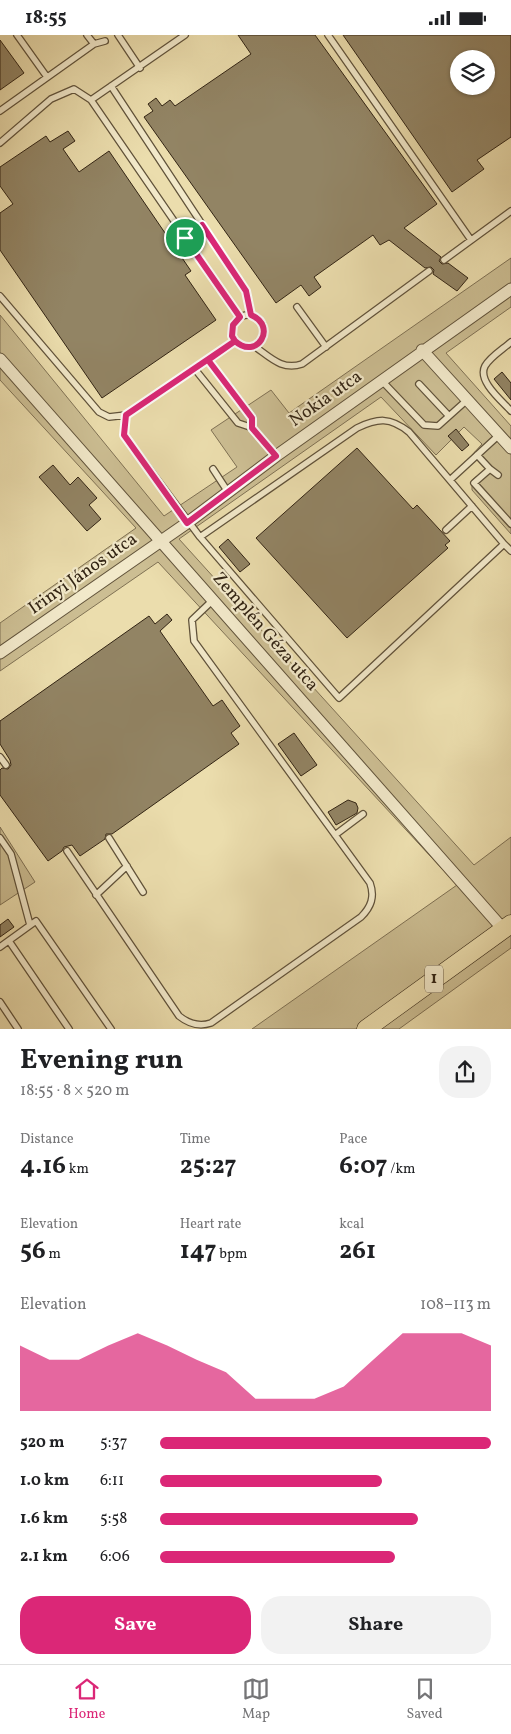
<!DOCTYPE html>
<meta charset="utf-8">
<style>
:root{--surface:#fff;--page:#f2f2f2;--text:#202124;--muted:#757577;--line:#e0e0e0;--accent:#db2777}
body{margin:0;font-family:Vollkorn,serif;background:var(--page);color:var(--text);height:100vh;display:flex;flex-direction:column;font-size:19px;white-space:nowrap}
*{box-sizing:border-box;margin:0}
p{font-size:16px;color:var(--muted)}
.icon{flex:none;width:28px;height:28px;fill:none;stroke:currentColor;stroke-width:2;stroke-linecap:round;stroke-linejoin:round}
.map{position:relative;height:994px;overflow:hidden}
.sheet{display:flex;flex-direction:column;background:var(--surface);flex:1}
.sheet>*{flex:none}
.buttons{position:absolute;left:450px;top:15px;display:grid;gap:10px}
.buttons a{display:grid;place-items:center;width:45px;height:45px;border-radius:50%;background:var(--surface);box-shadow:0 1px 4px #0004;font-size:25px}
.pin{position:absolute;display:grid;place-items:center;width:42px;height:42px;color:#fff;margin:-21px;border:2px solid #fff;border-radius:50%;box-shadow:0 1px 5px #0007}
.round{display:grid;place-items:center;flex:none;width:52px;height:52px;border-radius:20px;background:var(--page)}
.overview{display:flex;align-items:center;justify-content:space-between;height:85px;padding:0 20px}
h1{font-size:28px;font-weight:700;line-height:38px}
.metrics{display:grid;grid-template-columns:repeat(3,1fr);gap:8px;height:85px;padding:5px 20px}
.metrics div{display:grid;align-content:center}
.metrics b{font-size:25px;font-weight:700}
.metrics small{font-size:14px;font-weight:400}
.metrics p{font-size:14px}
.chart{height:140px;padding:10px 20px}
.chart p{display:flex;justify-content:space-between}
.chart svg{width:100%;height:90px;margin-top:5px;fill:var(--accent);opacity:.7}
.action{display:flex;gap:10px;margin-top:auto;padding:10px 20px}
.action a{flex:1;height:58px;border-radius:20px;background:var(--accent);color:#fff;font-size:20px;font-weight:700;line-height:58px;text-align:center}
.action a+a{background:var(--page);color:var(--text)}
ul{padding:0 20px;list-style:none;font-size:16px}
li{display:grid;grid-template-columns:80px 60px 1fr;align-items:center;height:38px}
li i{height:12px;border-radius:6px;background:var(--accent)}
.status{display:flex;justify-content:space-between;align-items:center;height:35px;padding:0 25px;background:var(--surface);direction:ltr}
.status svg{height:14px;fill:currentColor}
.dock{display:flex;justify-content:space-around;align-items:center;height:70px;border-top:1px solid var(--line);background:var(--surface);font-size:14px;color:var(--muted)}
.dock a{display:grid;justify-items:center;gap:2px}
.dock .on{color:var(--accent)}
.map>svg:first-child{display:block}
.green{fill:#ccbe93;stroke:#7f7154}
.building{fill:#928464;stroke:#322414;fill-rule:evenodd}
.lines{fill:none;stroke-linecap:round;stroke-linejoin:round}
.lane-casing{stroke:#60523a;stroke-width:8}
.street-casing{stroke:#60523a;stroke-width:13}
.primary-casing{stroke:#322414;stroke-width:19}
.lane{stroke:#f2e9ca;stroke-width:5.5}
.street{stroke:#f2e9ca;stroke-width:11}
.primary{stroke:#ebddad;stroke-width:18}
.route-casing{stroke:#fff;stroke-width:10}
.route{stroke:#db2777;stroke-width:6}
.labels{text-anchor:middle;dominant-baseline:central;stroke-width:4.5;stroke-linejoin:round;paint-order:stroke}
.shield{fill:#f2e9ca;stroke:#6c5f4b;stroke-width:1}
.shield-label{font-size:16px;font-weight:bold;fill:#322414}
.street-label{font-size:18px;fill:#322414;stroke:#f2e9ca}
</style>
<div class="status"><b>18:55</b><svg viewBox="0 0 49 12"><path d="M0 12V9h3v3zM5 12V6h3v6zM10 12V3h3v9zM15 12V0h3v12zM26 1h20v11H26zM47 4h2v5h-2z"/></svg></div>
<div class="map">
<svg width="511" height="994" viewBox="0 0 511 994">
<rect width="100%" height="100%" fill="#ebddad"/>
<filter id="stains"><feTurbulence type="fractalNoise" baseFrequency=".004" numOctaves="4"/><feColorMatrix values="0 0 0 0 .2 0 0 0 0 .09 0 0 0 0 .02 0 0 0 .5 -.17"/></filter>
<radialGradient id="worn" r=".72"><stop offset=".6" stop-color="#630" stop-opacity="0"/><stop offset="1" stop-color="#630" stop-opacity=".3"/></radialGradient>
<!-- green -->
<path class="green" d="M511 223V272L446 318 511 391V499L472 455V445L486 434 472 420 482 409 464 392 436 420 381 362 179 504 474 830 511 802V913L399 994H252L457 850 158 527 0 636V588L136 493 0 345V280L164 481 237 432 211 395 271 355 289 378Z
M0 792 35 847 0 870Z"/>
<!-- building -->
<path class="building" d="M238 0H315L437 169 404 193 441 222 439 226 442 229 448 228 468 243 457 256 433 239 434 235 431 232 425 233 389 205 380 210 373 200 314 242 321 252 309 261 301 250 276 268 144 82 153 76 148 69 156 63 162 71 170 65 175 71 251 19Z
M343 0H511V102L477 125 484 134 452 157ZM459 24H486V51H459Z
M0 5 24 38 0 55Z
M68 96 75 106 63 114 79 137 109 116 191 236 185 240 216 285 102 363 0 215V178L13 169 0 151V132L46 101 50 107Z
M502 337 511 348V365L494 344Z
M456 394 469 410 462 416 448 401Z
M357 413 413 474 417 470 450 506 445 510 448 513 347 603 256 503Z
M53 430 70 450 78 442 97 463 89 470 101 484 87 496 39 442Z
M228 504 250 529 240 537 219 512Z
M167 579 172 585 160 596 213 671 222 665 240 691 231 698 239 709 112 799H106L105 804 80 821 72 810 64 812 62 816 48 826 0 760V735L2 733 8 734 11 730 10 725 0 709V686L149 581 155 589Z
M294 698 317 730 301 741 278 709Z
M348 765 356 768 358 773 357 778 336 790 328 777Z
M8 884 14 892 0 902V890Z"/>
<g class="lines">
<defs>
<path id="lane" d="M17 0 47 42
M87 0 94 9
M118 0 140 33
M328 0 471 205
M111 51 246 256 251 280
M91 65 240 282
M0 76 94 9 105 6
M0 108 51 64 74 54 91 65 185 0
M185 203 202 190
M444 225 511 176
M0 261 99 377 109 382 126 380 235 306
M297 272 326 312
M232 296a16 16 0 1 1 32 0a16 16 0 1 1-32 0Z
M511 307C503 314 490 322 485 331 477 346 502 366 511 376
M254 311C270 322 282 336 302 329L429 236
M208 325 253 383V393
M194 333 238 388 253 393 276 421
M382 346 424 390 438 391 467 365
M419 349 449 381
M126 380 124 400 200 502 339 663 504 509 409 397C390 382 378 383 357 393L200 502
M477 420 490 434 474 448 511 489
M213 434 228 457
M490 434 498 440
M450 445 499 400
M446 495 472 471
M504 509 511 516
M0 722 6 730
M335 800 363 779
M0 803 11 819 30 890
M109 803 143 857
M67 816 179 981C189 989 199 992 211 988L361 882C371 872 375 862 370 848L194 606 192 585 213 565
M96 860 127 831
M9 906 69 994
M0 912 36 886 111 994
M0 967 18 994"/>
<path id="street" d="M422 315 511 413
M0 324 503 894
M0 618 187 488 276 421 511 254"/>
<path id="primary" d="M366 994 511 889"/>
</defs>
<!-- lane casing -->
<use href="#lane" class="lane-casing"/>
<!-- street casing -->
<use href="#street" class="street-casing"/>
<!-- primary casing -->
<use href="#primary" class="primary-casing"/>
<!-- lane -->
<use href="#lane" class="lane"/>
<!-- street -->
<use href="#street" class="street"/>
<!-- primary -->
<use href="#primary" class="primary"/>
</g>
<g class="lines">
<defs>
<path id="route" d="M185 203 240 282 233 290 232 301 235 306 126 380 124 400 187 488 276 421 252 393V383L208 325 235 306C257 326 278 291 251 280L246 256 202 190 185 203"/>
</defs>
<!-- route casing -->
<use href="#route" class="route-casing"/>
<!-- route -->
<use href="#route" class="route"/>
</g>
<g class="labels">
<!-- shield labels -->
<rect class="shield" x="425" y="930.5" width="18" height="27" rx="4"/>
<g class="shield-label">
<text x="434" y="944">1</text>
</g>
<!-- street labels -->
<g class="street-label">
<text transform="translate(326 364) rotate(-35)">Nokia utca</text>
<text transform="translate(83 539) rotate(-35)">Irinyi János utca</text>
<text transform="translate(265 597) rotate(49)">Zemplén Géza utca</text>
</g>
</g>
<rect width="100%" height="100%" filter="url(#stains)"/>
<rect width="100%" height="100%" fill="url(#worn)"/>
</svg>
<div class="buttons">
<a><svg class="icon" aria-label="layers" viewBox="0 0 24 24"><path d="M12 4l9 5-9 5-9-5zM3 14l9 5 9-5"/></svg></a>
</div>
<div class="pin" style="left:185px;top:203px;background:#1e9e55"><svg class="icon" aria-label="arrive" viewBox="0 0 24 24"><path d="M6 21V4h12l-3 4 3 4H6"/></svg></div>
</div>
<section class="sheet">
<div class="overview"><div><h1>Evening run</h1><p>18:55 · 8 × 520 m</p></div><a class="round"><svg class="icon" aria-label="share" viewBox="0 0 24 24"><path d="M12 15V3M7 8l5-5 5 5M5 13v7h14v-7"/></svg></a></div>
<div class="metrics">
<div><p>Distance</p><b>4.16<small> km</small></b></div>
<div><p>Time</p><b>25:27</b></div>
<div><p>Pace</p><b>6:07<small> /km</small></b></div>
</div>
<div class="metrics">
<div><p>Elevation</p><b>56<small> m</small></b></div>
<div><p>Heart rate</p><b>147<small> bpm</small></b></div>
<div><p>kcal</p><b>261</b></div>
</div>
<div class="chart"><p><span>Elevation</span>108–113 m</p>
<svg viewBox="0 0 160 44" preserveAspectRatio="none"><path d="M0 44V12L10 19L20 19L30 12L40 6L50 12L60 19L70 25L80 38L90 38L100 38L110 32L120 19L130 6L140 6L150 6L160 12V44z"/></svg>
</div>
<ul>
<li><b>520 m</b>5:37<i style="width:100%"></i></li>
<li><b>1.0 km</b>6:11<i style="width:67%"></i></li>
<li><b>1.6 km</b>5:58<i style="width:78%"></i></li>
<li><b>2.1 km</b>6:06<i style="width:71%"></i></li>
</ul>
<div class="action"><a>Save</a><a>Share</a></div>
</section>
<nav class="dock">
<a class="on"><svg class="icon" aria-label="home" viewBox="0 0 24 24"><path d="M3 11l9-7 9 7M6 9v11h12V9"/></svg>Home</a>
<a><svg class="icon" aria-label="map" viewBox="0 0 24 24"><path d="M3 6l6-2 6 2 6-2v14l-6 2-6-2-6 2zM9 4v14M15 6v14"/></svg>Map</a>
<a><svg class="icon" aria-label="saved" viewBox="0 0 24 24"><path d="M7 4h10v16l-5-4-5 4z"/></svg>Saved</a>
</nav>
